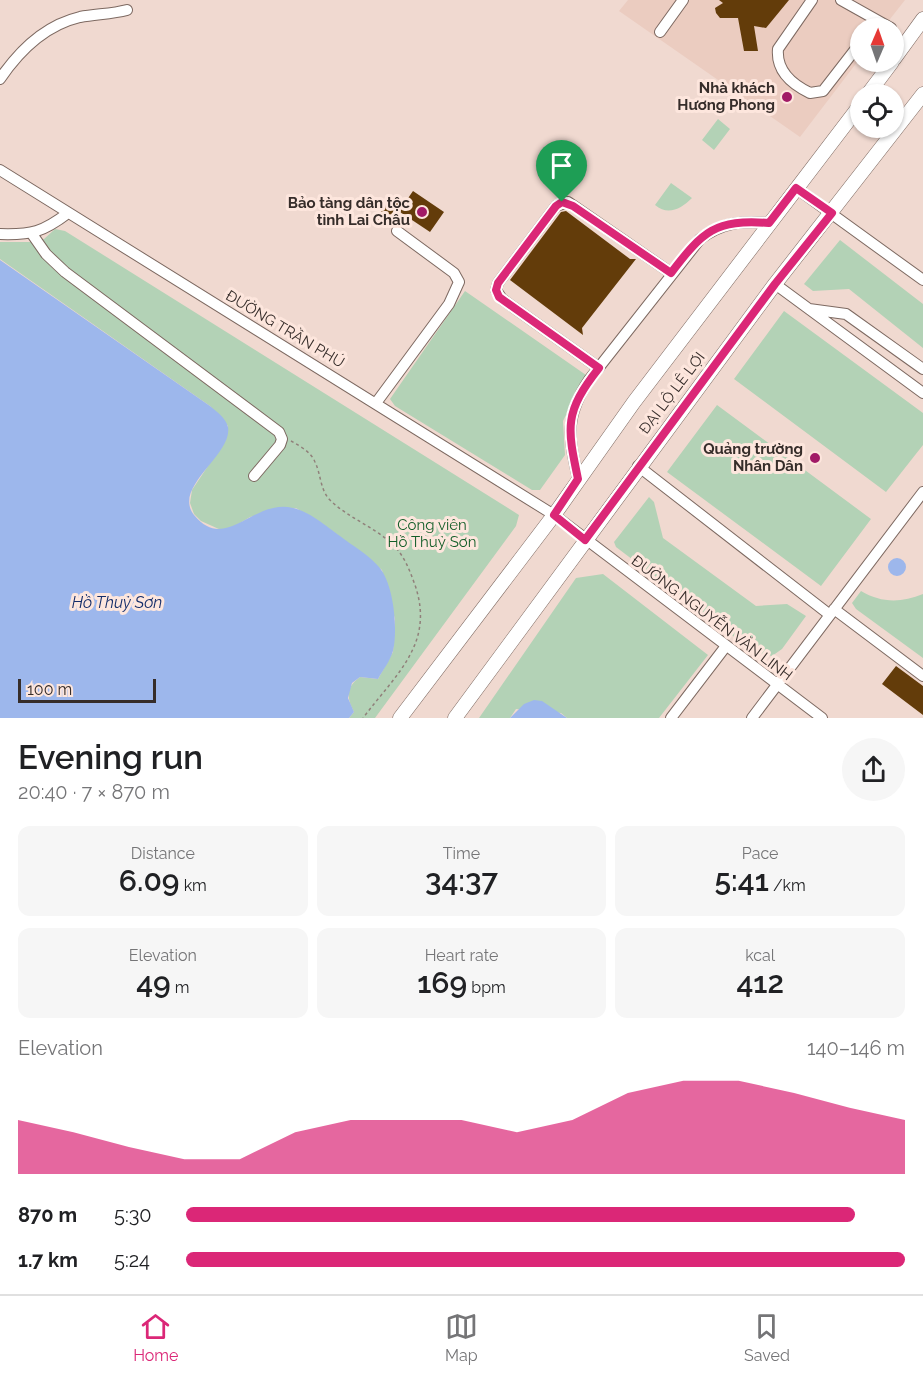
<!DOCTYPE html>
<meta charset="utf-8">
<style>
:root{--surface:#fff;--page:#f6f6f6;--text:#202124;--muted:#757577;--line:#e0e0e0;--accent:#db2777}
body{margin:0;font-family:Raleway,sans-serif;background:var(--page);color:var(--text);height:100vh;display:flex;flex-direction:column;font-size:22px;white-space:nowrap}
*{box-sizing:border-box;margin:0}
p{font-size:20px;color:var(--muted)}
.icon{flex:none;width:33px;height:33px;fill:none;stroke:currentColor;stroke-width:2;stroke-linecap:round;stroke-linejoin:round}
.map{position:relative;height:718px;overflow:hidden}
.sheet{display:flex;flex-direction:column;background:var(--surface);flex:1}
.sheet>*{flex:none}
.needle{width:39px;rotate:2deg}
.buttons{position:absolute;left:850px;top:18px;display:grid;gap:12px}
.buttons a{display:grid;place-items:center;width:54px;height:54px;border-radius:50%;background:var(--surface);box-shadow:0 2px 4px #0004;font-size:30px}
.scale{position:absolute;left:18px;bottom:15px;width:138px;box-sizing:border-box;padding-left:6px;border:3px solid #362d2a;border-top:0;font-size:16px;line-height:21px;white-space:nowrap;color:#362d2a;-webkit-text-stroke:4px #fde6dd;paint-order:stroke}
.pin{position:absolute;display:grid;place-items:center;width:51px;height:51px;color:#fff;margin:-62px -26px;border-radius:50% 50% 50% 0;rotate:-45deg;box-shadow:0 0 6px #0007}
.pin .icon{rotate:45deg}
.round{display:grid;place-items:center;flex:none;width:63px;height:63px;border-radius:32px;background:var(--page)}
.overview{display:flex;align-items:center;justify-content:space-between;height:102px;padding:0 18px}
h1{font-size:33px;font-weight:600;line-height:45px}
.metrics{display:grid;grid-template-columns:repeat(3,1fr);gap:9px;height:102px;padding:6px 18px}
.metrics div{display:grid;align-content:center;border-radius:12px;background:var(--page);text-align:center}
.metrics b{font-size:30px;font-weight:600}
.metrics small{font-size:16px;font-weight:400}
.metrics p{font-size:16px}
.chart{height:168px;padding:12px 18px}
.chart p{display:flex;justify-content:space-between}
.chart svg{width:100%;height:108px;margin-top:6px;fill:var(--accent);opacity:.7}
ul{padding:0 18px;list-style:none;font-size:20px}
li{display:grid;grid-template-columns:96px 72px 1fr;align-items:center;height:45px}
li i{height:15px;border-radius:8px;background:var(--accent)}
.dock{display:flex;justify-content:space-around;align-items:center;height:84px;border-top:2px solid var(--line);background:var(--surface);font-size:16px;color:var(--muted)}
.dock a{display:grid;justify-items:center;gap:3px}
.dock .current{color:var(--accent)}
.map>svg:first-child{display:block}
.built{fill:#ebccc0}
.green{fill:#b3d2b6}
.water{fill:#9db7ec}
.building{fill:#633c0a}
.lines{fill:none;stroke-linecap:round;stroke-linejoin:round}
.minor-casing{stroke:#7d6961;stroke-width:12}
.major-casing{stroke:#7d6961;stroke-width:15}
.path{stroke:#90807a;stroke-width:1.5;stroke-dasharray:3 3;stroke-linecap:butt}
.minor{stroke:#fff;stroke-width:10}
.major{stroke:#fff;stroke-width:14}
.route-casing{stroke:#fff;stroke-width:12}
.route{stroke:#db2777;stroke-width:8}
.poi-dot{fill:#a11a66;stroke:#fde6dd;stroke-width:2}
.labels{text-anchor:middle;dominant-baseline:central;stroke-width:6;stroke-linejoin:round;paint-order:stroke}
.poi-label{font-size:15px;font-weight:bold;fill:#362d2a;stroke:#fde6dd;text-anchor:end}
.street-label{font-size:15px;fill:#362d2a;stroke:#fde6dd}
.park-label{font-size:15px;fill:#145e29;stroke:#fde6dd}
.water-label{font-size:16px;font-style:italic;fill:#142d6a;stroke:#fde6dd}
</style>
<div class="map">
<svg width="923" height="718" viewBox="0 0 923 718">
<rect width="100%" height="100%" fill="#f0d9d0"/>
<!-- built -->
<path class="built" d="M628 0H905L883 28H861V57L800 137 619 11Z"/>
<!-- green -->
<path class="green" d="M718 119 730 129 714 150 702 140Z
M671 183 692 198C681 209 668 216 655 205Z
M55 229 65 231 519 515 516 526 375 718H349L354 712C346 697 346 687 360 677L378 679 393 652 395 619 382 570 331 530 296 508 250 517 230 529 221 530 201 521 194 514 190 503 192 490 226 439 228 426 210 406 0 259V242H35L44 239Z
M840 240 923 304V348L849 289 813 291 804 284Z
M465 291 586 375 563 421 565 455 540 490H532L395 406 390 399Z
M784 311 923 413V445L886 492 734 379Z
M717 405 871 519 821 586 667 472Z
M649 497 654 502 663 538 756 606 787 604 806 616 782 649 772 656 754 652 616 547 614 542 618 537Z
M603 574 708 655 659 718H567L561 713 516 709 510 718H479L576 578Z
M861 591C881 603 901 603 923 594V658L856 609 852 603Z"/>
<!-- water -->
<path class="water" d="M0 260 210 406C216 411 226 418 228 427 233 455 172 487 194 515 226 554 253 498 293 508 309 511 327 527 340 536 353 546 369 555 379 567 394 584 398 630 393 651 390 661 383 670 378 679L360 677 352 683 348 698 354 712 349 718H0Z
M888 567a9 9 0 1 1 18 0a9 9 0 1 1-18 0Z
M534 700 542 701 567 718H510L524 704Z"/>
<!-- building -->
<path class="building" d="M719 0H789L766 28 754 26 758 51H744L738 18H720L716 13 715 8 723 3Z
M413 191 444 212 430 232 397 210 385 227 375 220 392 196 404 204Z
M566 211 630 259H636L582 328 583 335 510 280 561 212Z
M896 666 923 686V715L882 684Z"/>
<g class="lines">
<defs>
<path id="minor" d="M812 0 778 49C776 71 791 84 810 93L823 91 861 42
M841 0 891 28
M660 32 683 0
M0 79C19 51 46 25 80 17 96 14 112 14 127 10
M0 170 554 515 822 718
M796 188 923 280
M0 234C32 235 43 232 68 213
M32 234 46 254 65 272 279 432 282 439 280 445 254 476
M775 284 923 393
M809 309 846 314 923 369
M599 368 502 299 496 290 498 283 556 206 568 202 671 273
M376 403 449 304 459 282 454 273 397 231
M638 466 830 615
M578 479C569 437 564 418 589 380L700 239C723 222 741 221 769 223
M834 609 923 676
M671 718 726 646
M752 718 923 492"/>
<path id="major" d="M894 59 923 19
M868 94 892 62
M400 718 554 515 634 402 861 104
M455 718 775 284 923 94"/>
</defs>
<!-- minor casing -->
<use href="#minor" class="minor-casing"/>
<!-- major casing -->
<use href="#major" class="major-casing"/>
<!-- path -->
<path class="path" d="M291 441C300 446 311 452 315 462 321 474 320 490 330 500 347 517 372 526 390 542 404 554 409 569 415 585 435 644 396 674 363 718"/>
<!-- minor -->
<use href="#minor" class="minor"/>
<!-- major -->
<use href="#major" class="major"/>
</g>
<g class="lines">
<defs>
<path id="route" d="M796 188 832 213 775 284 585 540 554 515 578 479C567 427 564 412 599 368L499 297 496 290 498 283 556 206 562 202 573 206 671 273C703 231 715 219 769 223Z"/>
</defs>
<!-- route casing -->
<use href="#route" class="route-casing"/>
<!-- route -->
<use href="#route" class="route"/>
</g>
<!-- markers -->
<g class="poi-dot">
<circle cx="787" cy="97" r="6"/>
<circle cx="422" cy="212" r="6"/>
<circle cx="815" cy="458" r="6"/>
</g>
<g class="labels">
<!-- poi labels -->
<g class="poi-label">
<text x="775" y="88">Nhà khách<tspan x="775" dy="17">Hương Phong</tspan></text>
<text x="410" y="203">Bảo tàng dân tộc<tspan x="410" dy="17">tỉnh Lai Châu</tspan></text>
<text x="803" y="449">Quảng trường<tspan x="803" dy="17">Nhân Dân</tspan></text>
</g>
<!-- street labels -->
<g class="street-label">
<text transform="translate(285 329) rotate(31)">ĐƯỜNG TRẦN PHÚ</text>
<text transform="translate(672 393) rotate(-53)">ĐẠI LỘ LÊ LỢI</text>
<text transform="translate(712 618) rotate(37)">ĐƯỜNG NGUYỄN VĂN LINH</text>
</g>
<!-- park labels -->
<g class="park-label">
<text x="432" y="525">Công viên<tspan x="432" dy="17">Hồ Thuỷ Sơn</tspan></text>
</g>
<!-- water labels -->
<g class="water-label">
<text x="117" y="602">Hồ Thuỷ Sơn</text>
</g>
</g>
</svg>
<div class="buttons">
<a><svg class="needle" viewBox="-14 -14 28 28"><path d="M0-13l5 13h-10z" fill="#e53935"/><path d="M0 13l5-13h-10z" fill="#757577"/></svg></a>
<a><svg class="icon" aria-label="locate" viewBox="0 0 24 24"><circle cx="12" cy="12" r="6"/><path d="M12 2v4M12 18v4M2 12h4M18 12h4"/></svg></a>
</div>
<div class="scale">100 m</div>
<div class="pin" style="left:562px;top:202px;background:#1e9e55"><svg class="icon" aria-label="arrive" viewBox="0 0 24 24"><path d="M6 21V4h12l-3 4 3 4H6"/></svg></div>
</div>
<section class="sheet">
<div class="overview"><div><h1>Evening run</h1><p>20:40 · 7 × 870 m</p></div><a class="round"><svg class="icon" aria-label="share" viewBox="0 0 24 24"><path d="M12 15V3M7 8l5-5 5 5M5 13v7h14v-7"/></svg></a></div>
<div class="metrics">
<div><p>Distance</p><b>6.09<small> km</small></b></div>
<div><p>Time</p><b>34:37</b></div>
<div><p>Pace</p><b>5:41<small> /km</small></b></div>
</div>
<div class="metrics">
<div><p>Elevation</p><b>49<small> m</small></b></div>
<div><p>Heart rate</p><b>169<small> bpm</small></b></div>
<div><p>kcal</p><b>412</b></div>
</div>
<div class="chart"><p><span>Elevation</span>140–146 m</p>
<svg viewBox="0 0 160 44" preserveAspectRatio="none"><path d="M0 44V22L10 27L20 33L30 38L40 38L50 27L60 22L70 22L80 22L90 27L100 22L110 11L120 6L130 6L140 11L150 17L160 22V44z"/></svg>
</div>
<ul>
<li><b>870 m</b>5:30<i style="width:93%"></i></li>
<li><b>1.7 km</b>5:24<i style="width:100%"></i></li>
</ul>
</section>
<nav class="dock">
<a class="current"><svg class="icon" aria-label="home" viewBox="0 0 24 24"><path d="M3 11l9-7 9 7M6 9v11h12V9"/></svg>Home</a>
<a><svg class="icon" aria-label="map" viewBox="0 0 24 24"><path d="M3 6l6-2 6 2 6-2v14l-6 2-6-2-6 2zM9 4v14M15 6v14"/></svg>Map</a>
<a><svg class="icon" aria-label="saved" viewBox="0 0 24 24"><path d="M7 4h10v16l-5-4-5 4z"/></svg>Saved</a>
</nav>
